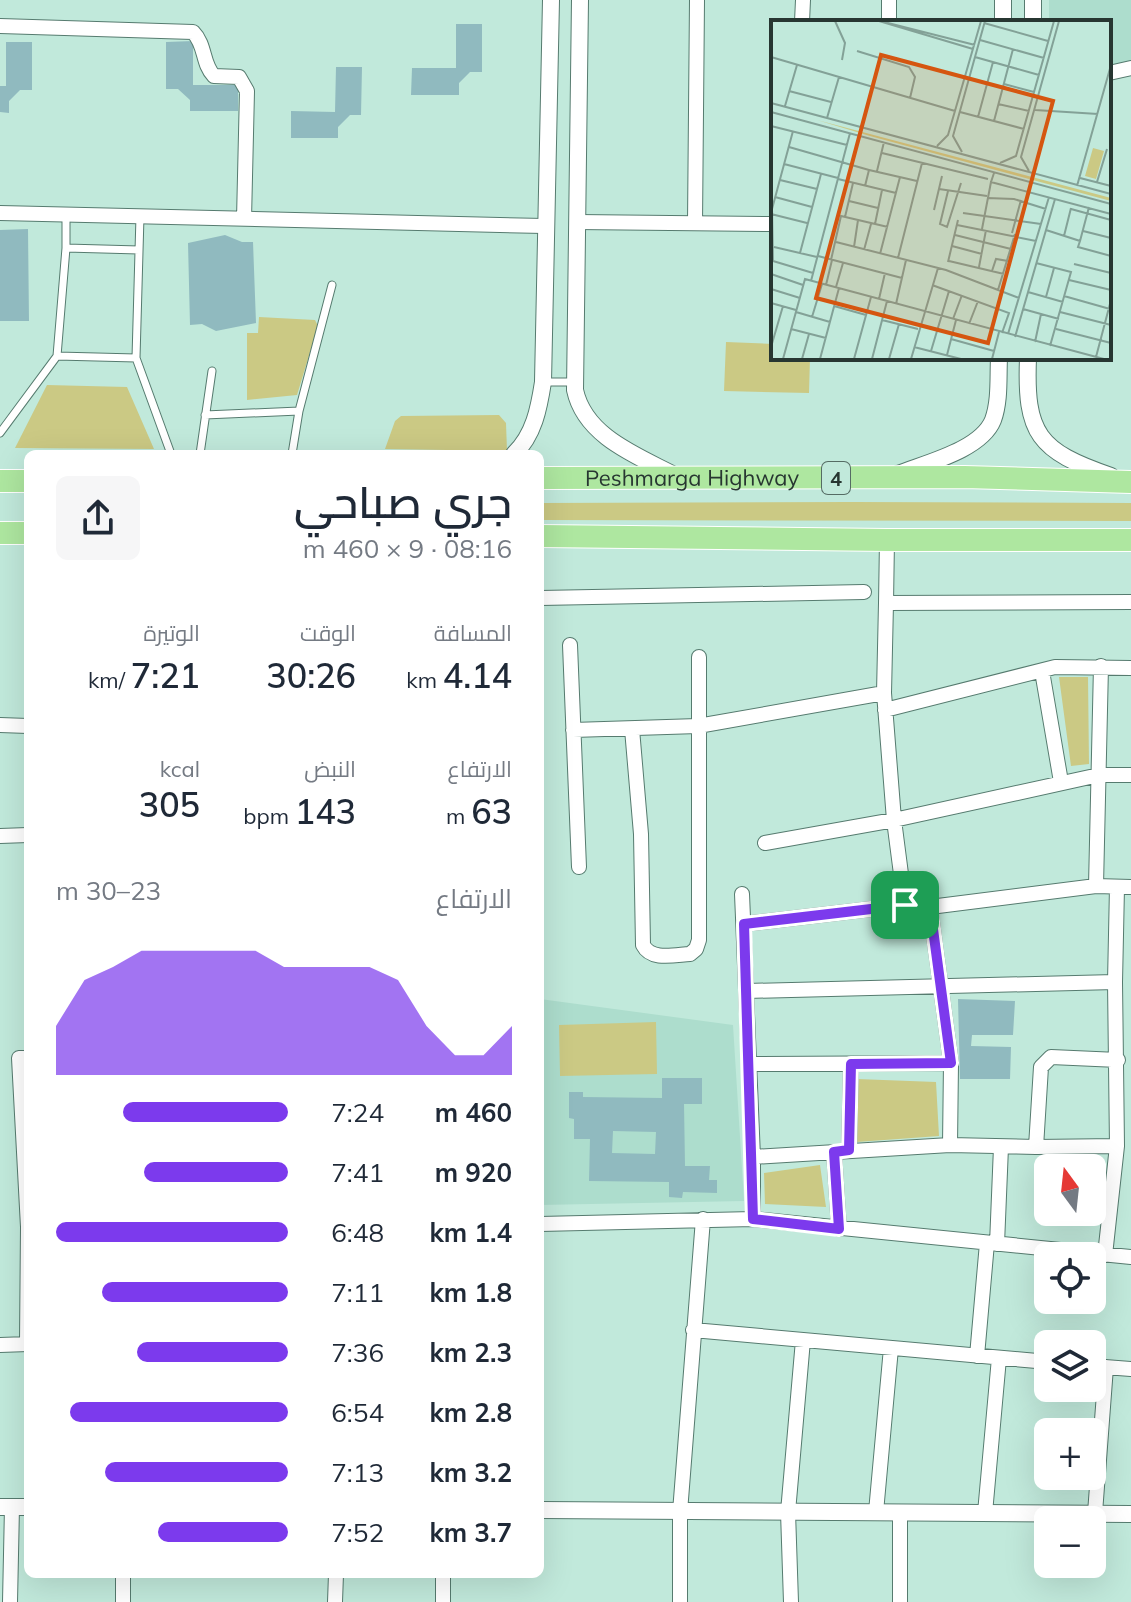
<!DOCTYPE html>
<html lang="ar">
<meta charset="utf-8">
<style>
:root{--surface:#fff;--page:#f6f6f7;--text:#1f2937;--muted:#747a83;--accent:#7c3aed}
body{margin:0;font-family:Mulish,Cairo,sans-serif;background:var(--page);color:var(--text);direction:rtl;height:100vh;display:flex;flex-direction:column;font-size:30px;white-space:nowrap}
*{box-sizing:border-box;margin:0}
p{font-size:26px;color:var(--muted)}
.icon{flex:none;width:44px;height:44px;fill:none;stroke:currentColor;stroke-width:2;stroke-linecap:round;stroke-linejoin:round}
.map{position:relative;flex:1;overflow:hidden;direction:ltr}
.drawer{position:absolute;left:24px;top:450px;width:520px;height:1128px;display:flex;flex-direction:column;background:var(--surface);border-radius:12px;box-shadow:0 8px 32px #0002;direction:rtl}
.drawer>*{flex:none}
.needle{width:52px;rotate:345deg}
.controls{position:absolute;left:1034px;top:1154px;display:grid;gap:16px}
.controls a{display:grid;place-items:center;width:72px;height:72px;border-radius:12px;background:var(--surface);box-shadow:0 8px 32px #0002;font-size:40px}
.pin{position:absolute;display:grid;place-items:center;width:68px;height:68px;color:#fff;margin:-34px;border-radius:16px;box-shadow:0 4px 12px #0006}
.round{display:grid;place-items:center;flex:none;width:84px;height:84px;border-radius:12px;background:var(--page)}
.headline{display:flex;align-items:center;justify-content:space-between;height:136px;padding:0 32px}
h1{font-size:44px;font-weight:600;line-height:60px}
.metrics{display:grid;grid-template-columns:repeat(3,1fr);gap:12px;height:136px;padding:8px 32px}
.metrics div{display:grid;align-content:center}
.metrics b{font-size:34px;font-weight:600}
.metrics small{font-size:22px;font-weight:400}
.metrics p{font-size:22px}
.chart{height:224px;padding:16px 32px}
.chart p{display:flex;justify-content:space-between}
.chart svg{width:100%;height:144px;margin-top:8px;fill:var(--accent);opacity:.7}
ul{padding:0 32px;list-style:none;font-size:26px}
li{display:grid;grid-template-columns:128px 96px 1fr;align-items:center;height:60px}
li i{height:20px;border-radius:10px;background:var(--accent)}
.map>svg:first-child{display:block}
.built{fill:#adddcd}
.green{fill:#cbc984}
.building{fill:#90babf;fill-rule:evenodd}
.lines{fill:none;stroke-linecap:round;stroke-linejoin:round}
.service-casing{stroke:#567b6f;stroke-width:9}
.minor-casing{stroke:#567b6f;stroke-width:16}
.tertiary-casing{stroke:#567b6f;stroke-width:18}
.trunk-casing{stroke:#fff;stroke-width:24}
.service{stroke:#fff;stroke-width:7}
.minor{stroke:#fff;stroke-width:14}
.tertiary{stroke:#fff;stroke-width:16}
.trunk{stroke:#aee7a0;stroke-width:22}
.route-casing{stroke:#fff;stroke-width:16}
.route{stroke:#7c3aed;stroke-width:10}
.labels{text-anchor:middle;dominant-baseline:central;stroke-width:7;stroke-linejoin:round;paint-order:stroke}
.shield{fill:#c1e9db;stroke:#556c64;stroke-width:2}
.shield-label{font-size:20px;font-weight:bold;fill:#273631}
.street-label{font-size:22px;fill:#273631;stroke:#c1e9db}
.inset-road{fill:none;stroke:#83a197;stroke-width:2}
.view{fill:#d55610;fill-opacity:0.15;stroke:#d55610;stroke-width:4}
.inset-edge{fill:none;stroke:#273631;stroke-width:4}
</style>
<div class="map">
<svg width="1131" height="1602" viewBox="0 0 1131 1602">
<rect width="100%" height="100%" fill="#c1e9db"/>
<!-- built -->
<path class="built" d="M1049 0H1131V61L1109 65V22H1049Z
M540 999 733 1025 744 1201 540 1205Z"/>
<!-- green -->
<path class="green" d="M259 317 315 320 318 326 297 395 247 400V333H258Z
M726 342 773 344V358H810L809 393 724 391Z
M47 385 127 387 154 449 15 448Z
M499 415 506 423 507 451 385 449 395 421 401 416Z
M851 502 1131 503V521L540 520V503Z
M1059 677H1088L1089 764 1071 766Z
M656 1022 657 1074 560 1076 559 1025Z
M857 1079 936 1082 939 1136 857 1142Z
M820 1165 826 1207 765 1204 764 1173Z"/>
<!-- building -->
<path class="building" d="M456 24H482V72H470L459 83V95H411L412 68H456Z
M193 41V85H238V111H190V100L178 89H166V42Z
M6 42H32V90H20L9 101V113L0 112V86H6Z
M336 67H362L361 115H350L338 127V138H291V111L335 112Z
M28 229 29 321H0V230Z
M225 235 242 242H253L256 323 216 331 202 324 190 325 188 243Z
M958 999 1015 1001 1013 1035H972L971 1046 1011 1047 1010 1079H960Z
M662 1078H702V1104H684L685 1166H710L709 1180H717V1193L683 1192 682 1198 669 1197V1182L589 1181 590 1139H574V1119L569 1118V1092H583V1097L662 1098ZM613 1131 656 1132 655 1154 612 1153Z"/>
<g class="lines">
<defs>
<path id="service" d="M140 216 136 358 171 454
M66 248 139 250
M57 356 136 358
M545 382H575
M205 415 299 411
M0 433 57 356 66 248V215
M200 454 212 371
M292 454 299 411 332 285"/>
<path id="minor" d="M802 22 803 0
M889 22V0
M0 26 193 32C206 45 202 64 214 76L239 77 247 91 244 219
M1109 73 1131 68
M0 213 544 226
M577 222 773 224
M695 223 697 0
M887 540 886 603 1131 602
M540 598 864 592
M886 603 884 693 894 820 905 905
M570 645 579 867
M1042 671 1061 782
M885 710 1055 667 1131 668
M0 725 28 726
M632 729 641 834 643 945C651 961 674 955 690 954L696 949 699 940V657
M573 730 698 726 884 693
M0 836 28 835
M765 843 894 820 1099 775H1131
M1096 886 1101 666
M742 894 753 1157V1219
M930 907 951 1063 950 1145
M744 924 905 905 930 907 1096 886 1131 887
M747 991 1115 982
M749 1064 951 1063
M1036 1147 1041 1067 1051 1057 1118 1060
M849 1150 851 1064
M834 1152 839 1229
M753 1157 950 1145 1036 1147 1117 1146
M540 1224 753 1219 1131 1257
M997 1244 1001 1147
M1105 1255 1117 1146 1115 982 1117 887
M693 1330 1048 1362
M27 1344 28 1227 19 1058H28
M0 1345 28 1344
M977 1356 987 1243
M1092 1366 1131 1369
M876 1512 891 1348
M985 1513 999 1358
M1095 1513 1106 1367
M123 1574V1602
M443 1574V1602
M10 1602 12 1507
M335 1602 336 1574
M680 1602V1512L703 1219
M791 1602 788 1512 803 1340
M900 1602V1512"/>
<path id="tertiary" d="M580 0 575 390C585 437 638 456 676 476
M1003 22V0
M1033 22V0
M1028 358C1025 434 1038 451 1111 476
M514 454C534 435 539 408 543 382L551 0
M898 474C926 463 981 450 993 420 1000 401 998 378 999 358
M0 1507H28
M540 1510 1131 1514"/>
<g id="trunk">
<path id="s1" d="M540 478 964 477 1131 482"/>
<path d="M0 481H28"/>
<path d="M0 533H28"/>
<path d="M540 536 887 540H1131"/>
</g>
</defs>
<!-- service casing -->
<use href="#service" class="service-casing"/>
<!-- minor casing -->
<use href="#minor" class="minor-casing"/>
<!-- tertiary casing -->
<use href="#tertiary" class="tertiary-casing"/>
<!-- trunk casing -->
<use href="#trunk" class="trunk-casing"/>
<!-- service -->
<use href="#service" class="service"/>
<!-- minor -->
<use href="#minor" class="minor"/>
<!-- tertiary -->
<use href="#tertiary" class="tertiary"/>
<!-- trunk -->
<use href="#trunk" class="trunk"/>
</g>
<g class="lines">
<defs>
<path id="route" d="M905 905 930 907 951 1063 851 1064 849 1150 834 1152 839 1229 753 1219 744 924Z"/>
</defs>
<!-- route casing -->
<use href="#route" class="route-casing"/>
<!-- route -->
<use href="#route" class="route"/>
</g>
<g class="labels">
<!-- shield labels -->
<rect class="shield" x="822" y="462" width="28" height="32" rx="6"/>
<g class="shield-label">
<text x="836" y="478">4</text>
</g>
<!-- street labels -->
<g class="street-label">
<text stroke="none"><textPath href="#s1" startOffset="152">Peshmarga Highway</textPath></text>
</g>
</g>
<!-- overview -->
<g transform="translate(771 20)">
<rect width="340" height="340" fill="#c1e9db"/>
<path d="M46 100 340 178V181L99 116ZM322 128 333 131 325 159 314 156Z" fill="#cbc984"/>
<path class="inset-road" d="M64 1 74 23 71 40M108 1 202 29M113 2 204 25M213 3 277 21M209 20 273 38M86 31 138 47 144 57 139 78M0 37 184 91M204 37 268 55M233 64 263 72M18 71 60 82M0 83 340 174M227 84 258 91M14 86 26 45M264 90 327 94M0 92 340 184M189 92 253 109M207 97 222 42M56 98 68 57M223 101 242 29M0 106 76 125M166 126 177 115 210 1M18 127 98 150M191 132 182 116 214 1M111 133 217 159M229 143 245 136 283 1M13 144 67 158M106 151 113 122M258 151 250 137 288 1M223 153 220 162 340 194M309 158 340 166M67 159 125 173M9 160 46 169M326 162 336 129M94 166 98 150 146 161M306 166 340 45M168 169 216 176M177 171 169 204 176 207 190 163M4 177 41 187M216 178 243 179 275 189M78 181 107 188M300 189 340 200M163 190 171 156M192 193 270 204M0 194 36 203M74 197 82 163M104 204 111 170M186 205 265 221M211 209 220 162M275 210 309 221 307 227 340 236M312 211 340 218M241 213 250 180M184 215 240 229M293 216 300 188M309 221 318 187M65 222 175 250 248 278M181 226 211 234M3 227 46 237M83 227 87 200M93 230 100 204M29 233 50 154M109 234 129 157M47 236 131 258M127 238 151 143M60 240 70 196 117 207M2 241 1 189 22 111M2 241 42 253M178 241 233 254M177 242 187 200M265 243 300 252 279 326M303 244 340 253M208 247 215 210M221 251 225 239 237 241M0 254 32 265M298 260 340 270M40 261 79 113M55 265 61 240M161 265 238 293 231 313M65 267 72 243M0 269 29 278M227 270 244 214M257 272 292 282M293 276 339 289M275 277 283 248M108 279 114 253M0 283 25 290M125 284 135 240M63 286 95 295M252 289 288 299M25 292 59 302M289 292 340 305M41 297 51 264M182 299 191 275M111 300 147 309M198 304 207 281M20 309 55 318M285 309 340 323M237 314 278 177M244 317 284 179M180 319 223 331M264 322 270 294M0 327 12 286M143 327 190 339M160 331 178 271M176 335 185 300M325 337 340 280M12 339 34 259 333 339M31 339 38 314M49 339 68 268M83 339 100 277M101 339 116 281M118 339 128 304M140 339 167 248M221 339 228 312"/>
<path class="view" d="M110 35 282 81 217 323 45 278Z"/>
<rect width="340" height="340" class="inset-edge"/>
</g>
</svg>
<div class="controls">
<a><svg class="needle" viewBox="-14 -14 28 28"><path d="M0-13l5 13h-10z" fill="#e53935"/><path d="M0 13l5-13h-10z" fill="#747a83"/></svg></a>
<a><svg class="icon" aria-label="locate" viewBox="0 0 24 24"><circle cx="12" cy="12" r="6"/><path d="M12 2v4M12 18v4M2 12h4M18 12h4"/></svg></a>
<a><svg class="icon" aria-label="layers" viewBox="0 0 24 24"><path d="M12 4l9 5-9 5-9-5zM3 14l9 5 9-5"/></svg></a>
<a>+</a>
<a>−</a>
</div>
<div class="pin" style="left:905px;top:905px;background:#1e9e55"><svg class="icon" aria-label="arrive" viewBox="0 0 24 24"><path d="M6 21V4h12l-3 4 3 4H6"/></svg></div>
<section class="drawer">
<div class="headline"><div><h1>جري صباحي</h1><p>08:16 · 9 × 460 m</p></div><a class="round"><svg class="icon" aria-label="share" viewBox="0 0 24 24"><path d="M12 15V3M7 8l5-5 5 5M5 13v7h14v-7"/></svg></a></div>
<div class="metrics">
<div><p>المسافة</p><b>4.14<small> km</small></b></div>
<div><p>الوقت</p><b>30:26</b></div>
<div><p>الوتيرة</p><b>7:21<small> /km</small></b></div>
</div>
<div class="metrics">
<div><p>الارتفاع</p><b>63<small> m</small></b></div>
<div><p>النبض</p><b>143<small> bpm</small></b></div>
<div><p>kcal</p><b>305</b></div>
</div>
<div class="chart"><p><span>الارتفاع</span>23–30 m</p>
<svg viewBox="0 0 160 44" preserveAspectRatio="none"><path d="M0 44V29L10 15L20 11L30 6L40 6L50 6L60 6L70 6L80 11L90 11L100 11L110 11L120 15L130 29L140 38L150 38L160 29V44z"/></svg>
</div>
<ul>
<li><b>460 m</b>7:24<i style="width:71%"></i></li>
<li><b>920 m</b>7:41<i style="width:62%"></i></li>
<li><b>1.4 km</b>6:48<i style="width:100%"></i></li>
<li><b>1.8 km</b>7:11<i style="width:80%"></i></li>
<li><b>2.3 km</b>7:36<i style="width:65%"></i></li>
<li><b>2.8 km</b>6:54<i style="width:94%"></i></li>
<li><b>3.2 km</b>7:13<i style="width:79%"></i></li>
<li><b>3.7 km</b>7:52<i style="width:56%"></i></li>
</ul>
</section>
</div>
